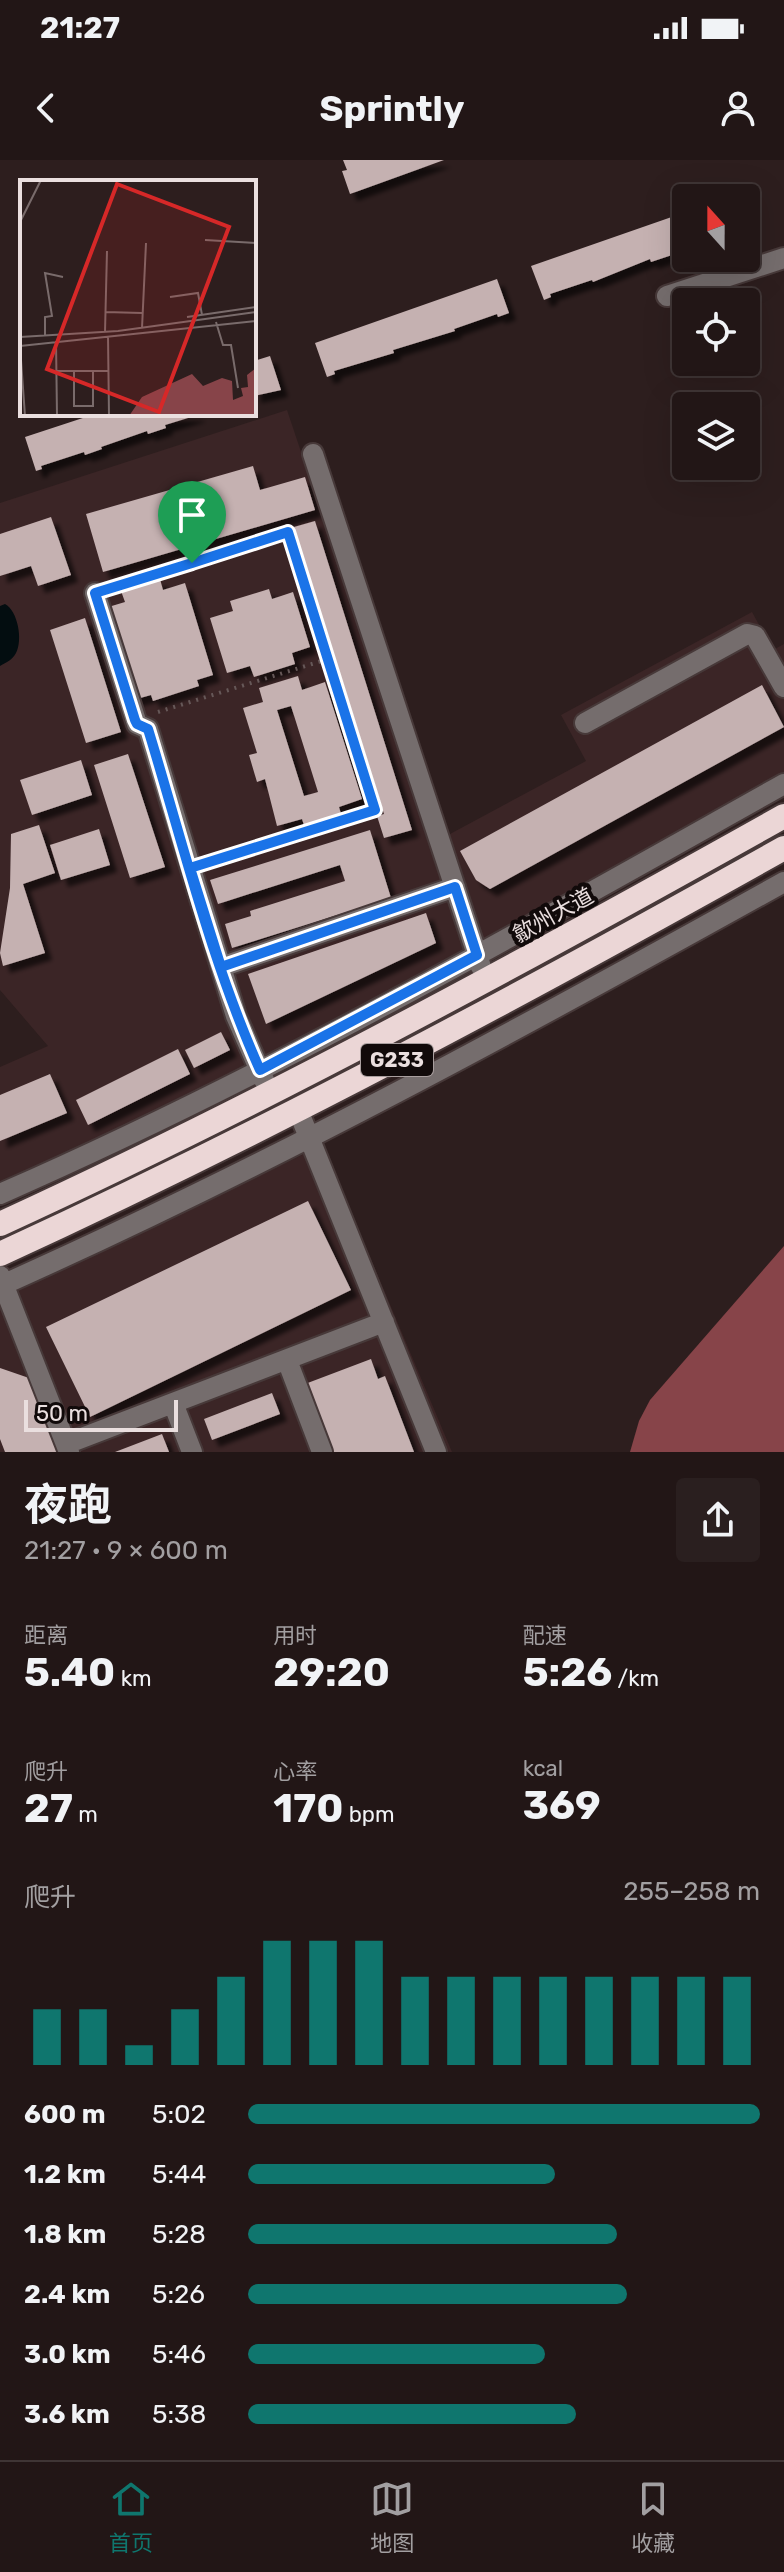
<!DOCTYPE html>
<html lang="zh">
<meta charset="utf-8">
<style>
:root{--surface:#221616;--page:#2a1f1f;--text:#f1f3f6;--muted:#a29fa1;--line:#3f3535;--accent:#0f766e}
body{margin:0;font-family:Rubik,"Noto Sans SC",sans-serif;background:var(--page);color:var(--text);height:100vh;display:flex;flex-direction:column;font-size:30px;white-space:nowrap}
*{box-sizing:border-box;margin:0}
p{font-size:26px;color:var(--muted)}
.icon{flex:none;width:44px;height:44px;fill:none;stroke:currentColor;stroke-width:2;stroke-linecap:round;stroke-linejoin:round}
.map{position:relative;height:1292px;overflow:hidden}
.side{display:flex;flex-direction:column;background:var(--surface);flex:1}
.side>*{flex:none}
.needle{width:52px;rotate:339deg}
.fabs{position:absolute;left:672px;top:24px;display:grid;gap:16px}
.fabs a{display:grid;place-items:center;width:88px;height:88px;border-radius:8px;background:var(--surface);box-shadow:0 8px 32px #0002,0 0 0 2px var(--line);font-size:40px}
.scale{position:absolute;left:24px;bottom:20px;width:154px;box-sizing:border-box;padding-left:8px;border:4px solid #eadfdf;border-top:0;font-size:22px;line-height:28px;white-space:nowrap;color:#eadfdf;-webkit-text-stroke:6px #110a0a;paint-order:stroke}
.pin{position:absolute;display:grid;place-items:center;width:68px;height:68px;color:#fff;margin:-82px -34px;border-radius:50% 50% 50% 0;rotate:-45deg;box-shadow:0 0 8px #0007}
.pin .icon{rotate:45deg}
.round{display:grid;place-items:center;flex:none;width:84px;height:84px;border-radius:8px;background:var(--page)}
.headline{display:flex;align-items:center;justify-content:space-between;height:136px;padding:0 24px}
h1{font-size:44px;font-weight:700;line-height:60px}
.stats{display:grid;grid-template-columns:repeat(3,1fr);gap:12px;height:136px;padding:8px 24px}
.stats div{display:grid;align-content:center}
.stats b{font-size:40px;font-weight:700}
.stats small{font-size:22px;font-weight:400}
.stats p{font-size:22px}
.chart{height:224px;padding:16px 24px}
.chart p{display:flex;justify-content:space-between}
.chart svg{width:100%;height:144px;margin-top:8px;stroke:var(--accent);stroke-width:6}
ul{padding:0 24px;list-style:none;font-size:26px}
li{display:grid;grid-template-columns:128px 96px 1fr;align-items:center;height:60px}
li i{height:20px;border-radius:10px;background:var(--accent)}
.status{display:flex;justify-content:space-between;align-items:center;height:56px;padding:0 40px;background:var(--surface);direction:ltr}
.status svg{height:22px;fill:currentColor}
header{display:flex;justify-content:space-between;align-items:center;height:104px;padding:0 24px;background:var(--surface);font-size:36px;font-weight:700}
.tab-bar{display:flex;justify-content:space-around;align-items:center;height:112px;border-top:2px solid var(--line);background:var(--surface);font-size:22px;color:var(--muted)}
.tab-bar a{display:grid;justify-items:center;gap:4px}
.tab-bar .selected{color:var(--accent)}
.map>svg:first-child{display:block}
.built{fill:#3b2526}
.forest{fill:#874449}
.water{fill:#030d10}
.building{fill:#c5b1b1;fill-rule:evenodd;filter:url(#shadow)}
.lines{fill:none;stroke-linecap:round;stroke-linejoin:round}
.minor-casing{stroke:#473939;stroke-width:24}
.highway-casing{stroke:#473939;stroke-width:28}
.path{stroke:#665858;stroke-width:4;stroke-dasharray:2 6;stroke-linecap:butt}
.minor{stroke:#756d6d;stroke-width:20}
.highway{stroke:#ebd6d6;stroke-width:24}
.route-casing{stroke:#fff;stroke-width:16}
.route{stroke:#1a73e8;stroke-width:10}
.labels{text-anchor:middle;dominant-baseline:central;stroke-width:8;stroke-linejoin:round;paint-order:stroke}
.shield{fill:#110a0a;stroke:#a99f9f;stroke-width:2}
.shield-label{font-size:20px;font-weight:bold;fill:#eadfdf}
.street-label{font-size:22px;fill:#eadfdf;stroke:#110a0a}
.inset-road{fill:none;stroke:#796b6b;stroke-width:2}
.view{fill:#d62828;fill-opacity:0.15;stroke:#d62828;stroke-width:4}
.inset-edge{fill:none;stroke:#eadfdf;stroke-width:4}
</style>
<div class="status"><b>21:27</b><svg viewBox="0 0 49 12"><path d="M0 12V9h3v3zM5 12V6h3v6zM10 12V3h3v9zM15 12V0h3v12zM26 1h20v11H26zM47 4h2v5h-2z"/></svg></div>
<header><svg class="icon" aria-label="back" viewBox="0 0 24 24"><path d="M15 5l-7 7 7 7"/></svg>Sprintly<svg class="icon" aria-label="person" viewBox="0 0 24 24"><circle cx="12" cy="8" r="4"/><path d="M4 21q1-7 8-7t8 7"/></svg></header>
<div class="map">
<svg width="784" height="1292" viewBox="0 0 784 1292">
<defs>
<filter id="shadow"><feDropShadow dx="7" dy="7" stdDeviation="2" flood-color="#0009"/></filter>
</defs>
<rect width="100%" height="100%" fill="#2d1e1e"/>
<!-- built -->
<path class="built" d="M287 250 431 680 450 674 586 601 561 555 752 452 773 490 784 484V616L491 779 244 910 0 1026V907L48 886 0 830V343Z
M323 985 452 1292H0V1138Z"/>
<!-- forest -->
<path class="forest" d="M784 1086V1292H630L639 1261 650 1240Z"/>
<!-- water -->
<path class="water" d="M5 444C18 451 23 480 16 493 12 500 7 502 0 506V446Z"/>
<!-- building -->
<path class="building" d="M343 0H444L350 34 342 11 347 10Z
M686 52V86L671 92 672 95 651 102 650 99 593 122 592 120 550 134 551 137 544 140 531 106Z
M497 119 509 153 498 157 497 154 454 169 455 171 393 190 394 193 334 211 335 214 327 217 315 183Z
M270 196 281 230 254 236V201Z
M95 254H198V255L165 265 166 268 148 274 147 271 101 287 102 289 85 295 84 292 41 306 42 309 36 311 25 277Z
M253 306 260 330 305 317 315 350 103 412 86 354Z
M51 357 71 415 38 426 31 406 0 416V374Z
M315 361 412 670 384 678 377 656 384 654 294 367Z
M160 419 163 430 185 423 213 515 197 520 199 526 153 541 151 535 133 540 105 448 125 442 121 431Z
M269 429 272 439 293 432 310 487 292 493 295 504 254 517 250 506 227 513 210 458 233 451 230 441Z
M85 458 121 572 86 583 50 470Z
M298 516 302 530 325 522 362 639 339 647 341 654 304 665 302 659 277 666 265 619 257 622 249 595 257 593 243 548 263 542 259 528ZM291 546 318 632 304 636 277 550Z
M762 525 784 567 490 729 476 720 460 691Z
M128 594 165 707 130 718 94 605Z
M81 600 92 635 32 655 20 620Z
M39 665 55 713 23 724 45 793 3 806 0 793 10 728 11 674Z
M99 669 110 705 61 720 50 685Z
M370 670 391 738 232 788 225 764 251 756 250 751 345 721 340 705 218 744 210 720Z
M426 753 436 783 266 864 248 814Z
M221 872 230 890 194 908 185 890Z
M178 889 190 914 88 965 76 940Z
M50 914 67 953 0 981V935Z
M308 1041 351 1130 90 1257 46 1167Z
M371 1199 378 1219 385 1216 414 1292H331L305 1224Z
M0 1208 29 1218 57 1292H5L0 1279Z
M272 1233 280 1254 212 1280 204 1259Z
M162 1274 169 1292H115Z"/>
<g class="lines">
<defs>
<path id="minor" d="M667 136 784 98
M313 294 481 807
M95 433 137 564 148 569 236 856 264 920
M585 563 747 474 755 476 784 527
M221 807 455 727
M298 950 436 1292
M0 1034C270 916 527 768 784 624
M0 1116 69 1292
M0 1126C269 1006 527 865 784 722
M287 1200 322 1292
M173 1243 192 1292
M66 1284 384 1162"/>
<path id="highway" d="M0 1064C268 941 527 800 784 656
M0 1094C268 971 527 832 784 688"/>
</defs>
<!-- minor casing -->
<use href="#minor" class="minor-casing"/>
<!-- highway casing -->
<use href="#highway" class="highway-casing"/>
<!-- path -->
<path class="path" d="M113 427 288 372 375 650 207 703
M158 552 328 499"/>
<!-- minor -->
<use href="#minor" class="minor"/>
<!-- highway -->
<use href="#highway" class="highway"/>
</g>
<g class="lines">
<defs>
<path id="route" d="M192 403 95 433 135 560 137 564 148 569C183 683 211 801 260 910L477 795 455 727 221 807 190 708 375 650 288 372 192 403"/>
</defs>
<!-- route casing -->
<use href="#route" class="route-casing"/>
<!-- route -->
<use href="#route" class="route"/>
</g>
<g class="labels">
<!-- shield labels -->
<rect class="shield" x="361" y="884" width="72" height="32" rx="6"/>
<g class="shield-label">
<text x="397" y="900">G233</text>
</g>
<!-- street labels -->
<g class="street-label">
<text transform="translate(553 755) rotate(-29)">歙州大道</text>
</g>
</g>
<!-- overview -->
<g transform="translate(20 20)">
<rect width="236" height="236" fill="#2d1e1e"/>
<path d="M236 188V236H109L122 217 172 194 183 206 202 198 212 201 213 220 223 216 221 208 228 207 227 195Z" fill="#874449"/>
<path class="inset-road" d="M0 42 21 0M185 60 236 63M150 117 178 113 182 135M85 132 122 133M167 137 236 127M196 142 203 165H211L218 208M122 148 126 63M85 152 87 71M25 155V137L32 136 25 93 43 97M88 156 89 236M0 157 98 151 236 132M36 161 37 236M0 166 236 141M0 166 5 236M36 191H89M54 191V226H73V191"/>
<path class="view" d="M97 4 209 47 139 232 27 189Z"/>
<rect width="236" height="236" class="inset-edge"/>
</g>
</svg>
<div class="fabs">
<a><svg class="needle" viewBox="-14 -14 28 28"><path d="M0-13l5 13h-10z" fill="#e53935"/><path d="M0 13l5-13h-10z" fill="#a29fa1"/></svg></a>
<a><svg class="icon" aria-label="locate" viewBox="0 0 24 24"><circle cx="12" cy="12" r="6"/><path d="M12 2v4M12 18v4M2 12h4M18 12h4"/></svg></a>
<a><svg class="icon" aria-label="layers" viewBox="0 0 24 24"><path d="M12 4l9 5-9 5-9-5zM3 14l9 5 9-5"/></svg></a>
</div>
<div class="scale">50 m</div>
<div class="pin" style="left:192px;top:403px;background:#1e9e55"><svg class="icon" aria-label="arrive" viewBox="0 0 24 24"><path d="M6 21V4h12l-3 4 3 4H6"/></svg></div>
</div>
<section class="side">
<div class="headline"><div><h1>夜跑</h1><p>21:27 · 9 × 600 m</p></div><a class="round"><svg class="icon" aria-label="share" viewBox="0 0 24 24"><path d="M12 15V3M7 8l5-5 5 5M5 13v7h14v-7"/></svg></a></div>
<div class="stats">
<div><p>距离</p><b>5.40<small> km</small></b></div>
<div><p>用时</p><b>29:20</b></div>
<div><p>配速</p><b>5:26<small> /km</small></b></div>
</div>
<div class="stats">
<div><p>爬升</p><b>27<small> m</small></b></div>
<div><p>心率</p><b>170<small> bpm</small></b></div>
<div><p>kcal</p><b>369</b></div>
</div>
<div class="chart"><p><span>爬升</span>255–258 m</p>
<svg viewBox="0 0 160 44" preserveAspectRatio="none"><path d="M5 44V27M15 44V27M25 44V38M35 44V27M45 44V17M55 44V6M65 44V6M75 44V6M85 44V17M95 44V17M105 44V17M115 44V17M125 44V17M135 44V17M145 44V17M155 44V17"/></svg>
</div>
<ul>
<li><b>600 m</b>5:02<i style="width:100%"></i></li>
<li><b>1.2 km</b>5:44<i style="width:60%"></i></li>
<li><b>1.8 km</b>5:28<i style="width:72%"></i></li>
<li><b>2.4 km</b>5:26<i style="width:74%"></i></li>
<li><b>3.0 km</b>5:46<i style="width:58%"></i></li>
<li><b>3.6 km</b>5:38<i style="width:64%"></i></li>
</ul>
</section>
<nav class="tab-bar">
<a class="selected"><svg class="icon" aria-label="home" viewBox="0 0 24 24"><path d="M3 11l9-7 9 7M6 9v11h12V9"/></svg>首页</a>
<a><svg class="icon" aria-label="map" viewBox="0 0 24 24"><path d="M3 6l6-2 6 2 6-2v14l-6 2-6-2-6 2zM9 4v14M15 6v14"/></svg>地图</a>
<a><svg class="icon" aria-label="saved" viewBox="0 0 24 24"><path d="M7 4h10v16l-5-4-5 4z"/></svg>收藏</a>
</nav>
